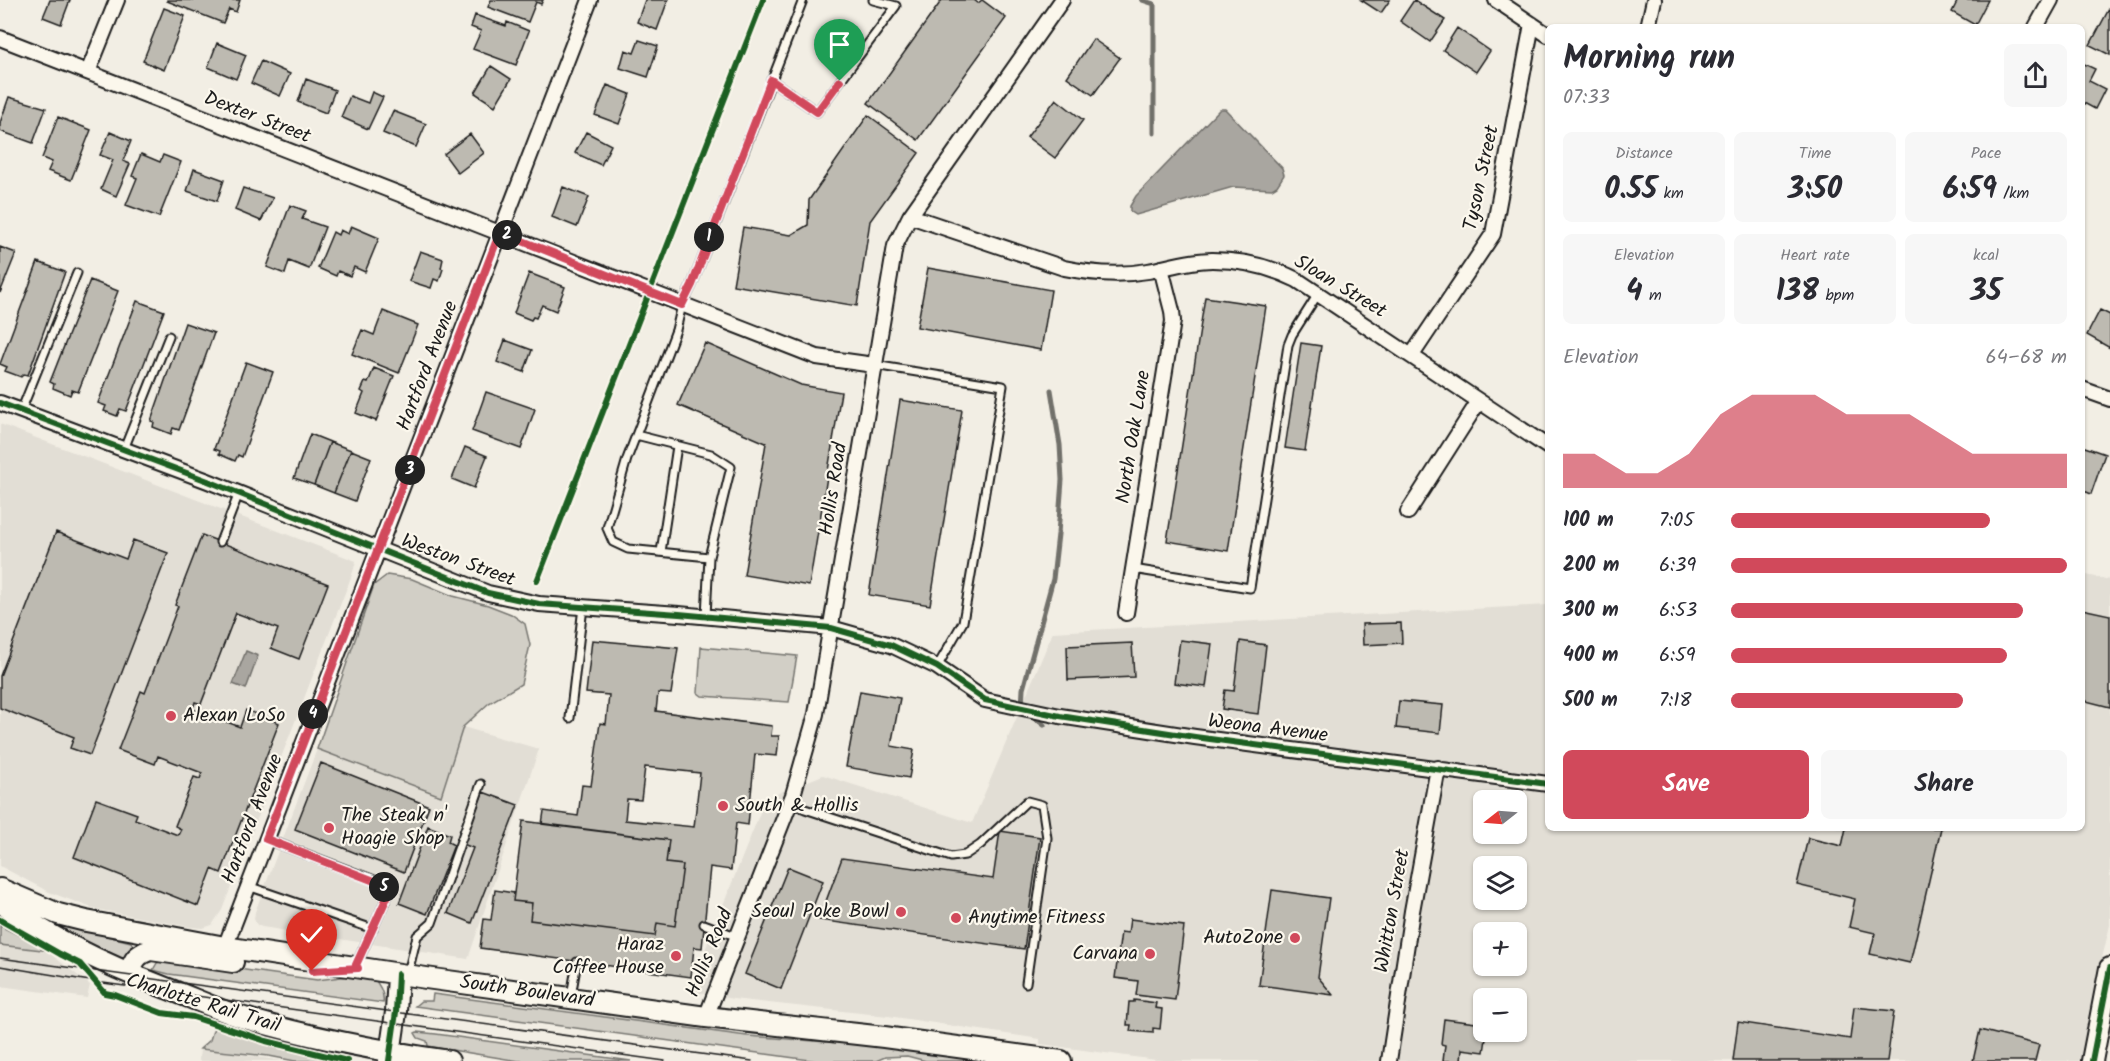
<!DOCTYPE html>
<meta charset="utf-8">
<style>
:root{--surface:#fff;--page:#f7f7f7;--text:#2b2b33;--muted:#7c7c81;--accent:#d1495b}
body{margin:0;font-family:Kalam,sans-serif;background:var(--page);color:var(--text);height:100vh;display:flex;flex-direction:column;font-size:22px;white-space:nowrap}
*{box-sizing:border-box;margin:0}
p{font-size:20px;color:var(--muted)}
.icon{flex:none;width:33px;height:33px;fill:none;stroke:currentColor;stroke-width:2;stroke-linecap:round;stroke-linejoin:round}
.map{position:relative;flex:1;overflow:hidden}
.panel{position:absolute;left:1545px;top:24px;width:540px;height:807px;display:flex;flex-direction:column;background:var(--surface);border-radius:9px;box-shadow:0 2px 4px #0004}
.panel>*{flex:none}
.needle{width:39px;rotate:253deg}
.buttons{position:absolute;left:1473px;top:790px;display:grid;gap:12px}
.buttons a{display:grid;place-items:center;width:54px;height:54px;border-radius:9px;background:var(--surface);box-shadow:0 2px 4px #0004;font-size:30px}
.pin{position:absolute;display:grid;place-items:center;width:51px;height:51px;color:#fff;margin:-62px -26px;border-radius:50% 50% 50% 0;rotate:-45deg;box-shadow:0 0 6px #0007}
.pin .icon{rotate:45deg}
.km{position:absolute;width:30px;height:30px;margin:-15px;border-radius:50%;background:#222;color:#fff;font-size:16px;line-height:30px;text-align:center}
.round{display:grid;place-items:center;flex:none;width:63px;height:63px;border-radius:9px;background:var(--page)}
.summary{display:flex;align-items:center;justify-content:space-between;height:102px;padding:0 18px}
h1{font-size:33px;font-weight:800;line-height:45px}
.metrics{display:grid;grid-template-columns:repeat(3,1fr);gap:9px;height:102px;padding:6px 18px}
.metrics div{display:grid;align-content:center;border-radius:9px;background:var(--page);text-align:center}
.metrics b{font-size:30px;font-weight:800}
.metrics small{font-size:16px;font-weight:400}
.metrics p{font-size:16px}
.chart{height:168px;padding:12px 18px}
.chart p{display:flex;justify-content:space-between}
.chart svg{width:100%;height:108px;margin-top:6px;fill:var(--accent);opacity:.7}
.button{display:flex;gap:12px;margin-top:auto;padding:12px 18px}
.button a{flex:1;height:69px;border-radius:9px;background:var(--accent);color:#fff;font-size:24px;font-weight:800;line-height:69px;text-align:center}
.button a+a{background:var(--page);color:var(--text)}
ul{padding:0 18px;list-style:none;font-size:20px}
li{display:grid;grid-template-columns:96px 72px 1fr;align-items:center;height:45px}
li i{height:15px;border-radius:8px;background:var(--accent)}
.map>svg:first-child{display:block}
.built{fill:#e2ded5;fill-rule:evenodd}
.green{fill:#d2cfc6;stroke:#777671;stroke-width:1.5}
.water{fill:#a9a6a0;stroke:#716f6b;stroke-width:1.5}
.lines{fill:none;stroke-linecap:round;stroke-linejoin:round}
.stream{stroke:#716f6b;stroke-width:5}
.building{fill:#bdbab1;stroke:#1c1c1c;stroke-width:1.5;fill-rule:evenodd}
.lane-casing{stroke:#1c1c1c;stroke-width:11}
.street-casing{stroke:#1c1c1c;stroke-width:18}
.secondary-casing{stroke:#1c1c1c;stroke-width:24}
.lane{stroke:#fbf7ec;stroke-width:7}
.street{stroke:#fbf7ec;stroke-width:14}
.secondary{stroke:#fbf7ec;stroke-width:20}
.tram{stroke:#1c1c1c;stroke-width:1.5}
.cycleway-casing{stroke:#fbf7ec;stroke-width:10}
.cycleway{stroke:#1b5e20;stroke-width:6}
.route-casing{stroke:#fff;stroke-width:12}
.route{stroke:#d1495b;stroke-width:8}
.poi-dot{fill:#d1495b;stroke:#fbf7ec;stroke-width:2}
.labels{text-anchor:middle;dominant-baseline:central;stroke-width:4.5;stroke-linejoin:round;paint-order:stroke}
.street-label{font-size:20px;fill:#1c1c1c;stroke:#fbf7ec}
.poi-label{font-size:20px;fill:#1c1c1c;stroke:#fbf7ec;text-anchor:start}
</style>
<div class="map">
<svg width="2110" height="1061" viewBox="0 0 2110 1061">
<rect width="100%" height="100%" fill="#f2eee4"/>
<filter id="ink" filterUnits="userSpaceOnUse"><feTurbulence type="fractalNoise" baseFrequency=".0167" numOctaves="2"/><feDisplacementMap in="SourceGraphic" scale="12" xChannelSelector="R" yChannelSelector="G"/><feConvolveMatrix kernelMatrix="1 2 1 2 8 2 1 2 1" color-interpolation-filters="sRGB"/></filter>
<g filter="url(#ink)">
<!-- built -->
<path class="built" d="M0 424 356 561 353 572 222 910 212 925 203 928 190 927 95 909 49 892 0 866Z
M2082 574 2110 580V925L2087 1021 2083 1061H1163L1040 1044V1039L888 1016 733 999 704 993 689 994 694 992 699 965 766 798 823 775 972 823 1053 632 1548 605V828H2082ZM1484 801H1516V834H1484ZM1484 867H1516V900H1484ZM1484 933H1516V966H1484ZM1484 999H1516V1032H1484Z
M463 727 539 749 468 959 262 927 257 925 254 919 255 912 317 749 440 796Z
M0 945 48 952 90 985 87 998 0 986Z
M200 1048 283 1061H199Z"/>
<!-- green -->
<path class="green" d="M387 575 412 579 453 596 488 605 511 614 525 624 530 645 521 684 489 703 463 727 441 796 317 749 374 585Z
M701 647 797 656 789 702 702 696 698 693Z
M49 919 83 930 131 942 136 947 125 963 50 923Z
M0 926 50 951 0 945Z
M167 959 317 980 349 976H372C379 984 385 993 383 1003L169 974 153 970 157 963Z
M433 994 747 1036 881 1046 987 1061H926L907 1056 885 1057 876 1061H817L415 1006 421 1001H432Z
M215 1024 266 1041 347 1061H295L269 1056 200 1049 210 1040Z
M417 1032 436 1034 631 1061H519L428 1046 427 1041 418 1038 415 1033Z"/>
<!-- water -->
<path class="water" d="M1220 109H1225L1282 168 1284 175 1277 186 1272 189 1233 187 1136 215 1130 211V206L1136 196Z
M246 651 258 656 246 689 233 684Z"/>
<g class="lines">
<!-- stream -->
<path class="stream" d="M1142 0 1154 4V133
M1022 707 1023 689 1053 579 1058 534 1062 480 1060 445 1051 390
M1029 713 1044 725"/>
</g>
<!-- building -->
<path class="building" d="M50 0H70L61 24 43 17Z
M167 0H240L236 12 229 9 223 23 167 1Z
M491 0H543L541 4 536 2 528 22 488 7Z
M645 0H668L657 30 637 22Z
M942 0H974L978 3 982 0 1006 18 918 140 868 103Z
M1361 0H1390L1381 13Z
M1414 0 1445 20 1430 42 1400 21Z
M1958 0H1988L1975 25 1952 12Z
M164 8 185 16 164 70 143 61Z
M2109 9 2110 10V55L2090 45Z
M475 15 506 26 507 22 529 31 516 65 473 49 481 31 471 27Z
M1457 28 1490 51 1476 72 1443 50Z
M1093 39 1120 58 1093 95 1067 77Z
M639 40 658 46 648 77 620 68 625 50 634 53Z
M217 43 246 55 236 79 208 67Z
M261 61 290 74 280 96 251 83Z
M2082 63 2095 69 2089 81 2105 89 2095 109 2082 102Z
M491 66 511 79 495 106 475 93Z
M306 79 335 90 326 113 298 102Z
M607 85 630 94 619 124 595 115Z
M372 92 383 97 368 129 341 117 350 96 368 103Z
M9 97 46 108 33 143 0 131V123Z
M1056 99 1083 120 1055 158 1027 137Z
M393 111 426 124 416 147 383 133Z
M868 115 919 153 870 221 857 306 733 285 743 227 791 235 808 225 809 200Z
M58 117 91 130 71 180 48 171 52 162 42 158Z
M110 132 131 141 123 161 130 164 116 196 101 189 113 160 100 155Z
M586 132 611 145 601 165 575 153Z
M470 134 484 153 458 173 444 154Z
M141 154 160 162 163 155 181 162 159 217 126 205 137 178 132 176Z
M194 169 224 180 217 201 187 191Z
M563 187 589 197 577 227 552 217Z
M243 188 273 198 261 221 235 210Z
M290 205 306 211 302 219 325 227 309 269 289 261 285 274 267 267Z
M351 226 379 238 365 272 354 267 350 276 338 271 336 276 318 268 333 232 338 235 340 230 348 234Z
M0 247 16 253 0 293Z
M420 251 443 259 441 268 443 269 439 281 434 279 431 288 409 281Z
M38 262 65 272 28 375 24 374 21 377 5 371 7 367 0 364Z
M928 268 1051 290 1041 350 917 327Z
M529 273 565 287 556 311 542 305 536 318 533 317 531 320 514 313Z
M90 280 118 291 78 392 72 390 70 395 53 388 54 384 50 382Z
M1205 297 1266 306 1228 551 1167 541Z
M137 301 164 311 126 411 120 409 117 416 104 411 106 406 98 403Z
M2100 310 2110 315V348L2087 335Z
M383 311 418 325 399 373 352 354 362 330 374 335Z
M185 323 214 333 179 430 173 428 171 434 153 427 154 422 151 421Z
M505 340 532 350 524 372 497 362Z
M705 343 801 385 841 392 809 586 744 575 766 443 678 405Z
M1301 343 1321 346 1305 451 1285 448Z
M246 362 273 372 242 457 238 455 235 461 219 454 220 451 214 449Z
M374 368 394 376 376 421 356 413 364 393 361 391 365 382 368 383Z
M486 392 535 409 521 449 472 431Z
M900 400 962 410 930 605 869 595Z
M310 434 330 442 314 485 294 478Z
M330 442 351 450 334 493 314 485Z
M2082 446 2105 454 2091 494 2082 490Z
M465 447 487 456 474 488 452 479Z
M351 450 371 458 355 501 334 493Z
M56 532 126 559 133 540 168 553 90 755 70 748 74 737 0 708V676Z
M202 535 328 584 299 659 271 648 278 629 236 613 201 704 195 702 193 709 240 727 246 710 279 723 221 873 212 869 198 906 74 857 96 799 137 814 135 819 178 835 181 829 175 826 194 777 200 779 202 773 158 756 155 764 118 750 141 691 145 693 178 606 175 605Z
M2082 609 2110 615V707L2082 700Z
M1401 623 1402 643 1363 645 1362 624Z
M592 640 678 648 671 694 658 693 656 711 772 726 771 736H779L777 756 755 754 748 825 736 823 731 870 710 867 702 948 694 947 691 977 480 948 484 919 491 920 495 890 514 893 513 901 532 903 530 920 655 936 657 923 675 926 683 865 666 863 669 840 542 824 544 811 578 816 582 785 591 786 600 723 606 724 609 695 586 693ZM645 767 700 773 694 827 625 820 627 799 641 800Z
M1180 640 1212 644 1206 687 1174 683Z
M1240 641 1266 645 1258 714 1222 709 1225 690 1234 691Z
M1132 643 1134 677 1068 680 1067 646Z
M860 691 900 698 891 746 914 750 909 778 846 767Z
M1399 701 1443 705 1440 733 1396 728Z
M321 763 429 806 404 872 295 829Z
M483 792 518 805 472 923 448 913 473 848 463 844Z
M523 821 669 840 666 863 683 865 675 926 657 923 655 936 530 920 532 903 513 901Z
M428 826 450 835 448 842 454 845 427 914 399 903Z
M1846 828H1941L1910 963 1870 954 1875 933 1849 927 1855 899 1797 885 1808 838 1842 846Z
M1000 831 1040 837 1024 949 819 920 842 858 993 879Z
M788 867 823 881 781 989 745 974Z
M1272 890 1329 898 1318 977 1333 995 1259 985Z
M1130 919 1184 926 1175 1000 1136 995 1138 981 1115 978 1121 932 1128 933Z
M1134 1000 1156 1003 1155 1008 1162 1009 1160 1029 1153 1028V1033L1130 1031 1131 1025H1127L1129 1002H1134Z
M1854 1007 1894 1011 1887 1061H1733L1738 1022 1850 1039Z
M1444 1019 1484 1024V1032H1487L1484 1052 1462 1049 1461 1061H1443L1445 1045 1441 1044Z
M1980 1030 2039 1045 2035 1061H1973Z"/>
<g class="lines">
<defs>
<path id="lane" d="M771 80 817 112 896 6 873 0
M874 365 1003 386 963 622 937 667
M21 411 77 273
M636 435 711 454 731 467 709 557 628 549 613 542 607 528 627 459 676 330 682 305 692 285 803 0
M124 449 169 336
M220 542 239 493
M661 552 677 446
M1133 569 1250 588 1288 345 1292 335 1318 294
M706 616 709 557
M570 718 583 607
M790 803 805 809 951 857 965 855 980 845 1027 801 1042 805 1047 838 1026 983
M266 839 382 883 389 893 356 965
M248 886 373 929
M704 924 738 937
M408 973 417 936 432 923 481 784
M571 996 577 962"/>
<path id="street" d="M1496 0 1548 35
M1648 27 1654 0
M2036 27 2051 0
M0 38 817 357 874 365
M88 72 117 0
M910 216 1064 268C1093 274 1119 276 1148 271 1169 267 1190 260 1212 260 1241 260 1271 267 1297 280L1548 447
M1412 355 1493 234 1532 24
M2082 389 2110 399
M0 403 208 481 488 593 539 604 679 614 831 628 891 645 937 667 985 700 1060 716 1195 737 1548 784
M1408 512 1479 401
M1126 613 1173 321 1172 311 1161 268
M225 947 590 0
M706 1017 793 795 816 714 895 246 910 216 1062 0
M1389 1061 1412 911 1438 768"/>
<path id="secondary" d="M0 889 58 914 86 921 225 947 426 978 706 1017 884 1037 1061 1061
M0 902C50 939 108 966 166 988 193 998 220 1011 248 1019 313 1038 381 1051 449 1061
M130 973C133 960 137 954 151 950L233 962
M389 1061 396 1012 398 974
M2092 1061 2110 968"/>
</defs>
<!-- lane casing -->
<use href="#lane" class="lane-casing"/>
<!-- street casing -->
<use href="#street" class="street-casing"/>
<!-- secondary casing -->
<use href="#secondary" class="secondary-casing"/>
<!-- lane -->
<use href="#lane" class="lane"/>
<!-- street -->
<use href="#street" class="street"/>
<!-- secondary -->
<use href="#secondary" class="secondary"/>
<!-- tram -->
<path class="tram" d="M0 958 752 1061
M0 966 96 982 665 1061"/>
<defs>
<path id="cycleway" d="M0 403 208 481 488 593 539 604 679 614 831 628 891 645 937 667 985 700 1060 716 1195 737 1548 784
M537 581 763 0
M0 920 60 954 80 964 105 993 115 995 162 1013 193 1017 266 1041 347 1061
M389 1061 396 1012 398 974
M2092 1061 2110 968"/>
</defs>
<!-- cycleway casing -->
<use href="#cycleway" class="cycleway-casing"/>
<!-- cycleway -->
<use href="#cycleway" class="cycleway"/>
</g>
</g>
<g class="lines" filter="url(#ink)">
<defs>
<path id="route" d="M312 971 358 968 355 967 389 893 382 884 266 839 500 232 682 305 692 285 771 80 817 112 840 81"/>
</defs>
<!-- route casing -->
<use href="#route" class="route-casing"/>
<!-- route -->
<use href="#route" class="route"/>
</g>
<!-- markers -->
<g class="poi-dot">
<circle cx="171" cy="716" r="6"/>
<circle cx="723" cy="806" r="6"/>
<circle cx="329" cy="828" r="6"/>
<circle cx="901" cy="912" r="6"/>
<circle cx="956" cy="918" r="6"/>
<circle cx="1295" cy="938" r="6"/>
<circle cx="1150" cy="954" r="6"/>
<circle cx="676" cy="956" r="6"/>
</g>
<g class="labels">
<!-- street labels -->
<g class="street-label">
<text transform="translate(257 118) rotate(21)">Dexter Street</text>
<text transform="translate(1482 178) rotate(-78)">Tyson Street</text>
<text transform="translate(1340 287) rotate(31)">Sloan Street</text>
<text transform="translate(428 366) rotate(-69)">Hartford Avenue</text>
<text transform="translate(1134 437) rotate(-81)">North Oak Lane</text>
<text transform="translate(834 489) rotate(-81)">Hollis Road</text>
<text transform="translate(458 561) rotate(20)">Weston Street</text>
<text transform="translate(1268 729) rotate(7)">Weona Avenue</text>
<text transform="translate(253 819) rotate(-69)">Hartford Avenue</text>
<text transform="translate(1393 911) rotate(-80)">Whitton Street</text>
<text transform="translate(710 953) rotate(-68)">Hollis Road</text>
<text transform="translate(527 992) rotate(8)">South Boulevard</text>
<text transform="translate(203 1004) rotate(17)">Charlotte Rail Trail</text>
</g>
<!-- poi labels -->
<g class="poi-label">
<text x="183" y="716">Alexan LoSo</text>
<text x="735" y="806">South &amp; Hollis</text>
<text x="341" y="816">The Steak n'<tspan x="341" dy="23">Hoagie Shop</tspan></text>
<text x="889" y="912" text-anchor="end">Seoul Poke Bowl</text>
<text x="968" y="918">Anytime Fitness</text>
<text x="1283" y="938" text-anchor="end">AutoZone</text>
<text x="664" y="945" text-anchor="end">Haraz<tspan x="664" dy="23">Coffee House</tspan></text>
<text x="1138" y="954" text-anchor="end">Carvana</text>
</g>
</g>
</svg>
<div class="buttons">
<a><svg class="needle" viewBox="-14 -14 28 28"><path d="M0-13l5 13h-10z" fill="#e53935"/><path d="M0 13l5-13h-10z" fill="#7c7c81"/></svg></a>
<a><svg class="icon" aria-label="layers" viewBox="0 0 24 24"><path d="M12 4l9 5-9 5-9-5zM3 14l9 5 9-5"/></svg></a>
<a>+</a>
<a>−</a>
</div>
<div class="pin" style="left:840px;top:81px;background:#1e9e55"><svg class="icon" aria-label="arrive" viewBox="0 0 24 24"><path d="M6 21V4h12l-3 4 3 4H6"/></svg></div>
<div class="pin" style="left:312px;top:971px;background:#d93025"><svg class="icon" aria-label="check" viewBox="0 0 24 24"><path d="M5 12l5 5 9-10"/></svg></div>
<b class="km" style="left:709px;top:237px">1</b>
<b class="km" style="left:507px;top:235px">2</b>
<b class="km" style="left:410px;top:470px">3</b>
<b class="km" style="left:313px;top:714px">4</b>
<b class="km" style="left:384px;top:887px">5</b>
<section class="panel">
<div class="summary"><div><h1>Morning run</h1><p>07:33</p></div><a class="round"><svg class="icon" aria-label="share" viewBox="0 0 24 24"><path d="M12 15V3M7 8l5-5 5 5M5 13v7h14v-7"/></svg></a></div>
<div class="metrics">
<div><p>Distance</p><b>0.55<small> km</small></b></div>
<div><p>Time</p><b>3:50</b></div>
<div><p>Pace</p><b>6:59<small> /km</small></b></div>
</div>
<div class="metrics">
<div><p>Elevation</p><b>4<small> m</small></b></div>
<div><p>Heart rate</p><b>138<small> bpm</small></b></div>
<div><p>kcal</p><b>35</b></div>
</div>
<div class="chart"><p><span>Elevation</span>64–68 m</p>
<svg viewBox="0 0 160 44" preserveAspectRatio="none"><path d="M0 44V30L10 30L20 38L30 38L40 30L50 14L60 6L70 6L80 6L90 14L100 14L110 14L120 22L130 30L140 30L150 30L160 30V44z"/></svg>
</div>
<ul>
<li><b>100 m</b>7:05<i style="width:77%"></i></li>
<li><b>200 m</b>6:39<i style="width:100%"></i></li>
<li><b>300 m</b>6:53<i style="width:87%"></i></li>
<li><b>400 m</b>6:59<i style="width:82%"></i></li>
<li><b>500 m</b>7:18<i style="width:69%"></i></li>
</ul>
<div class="button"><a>Save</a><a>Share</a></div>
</section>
</div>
